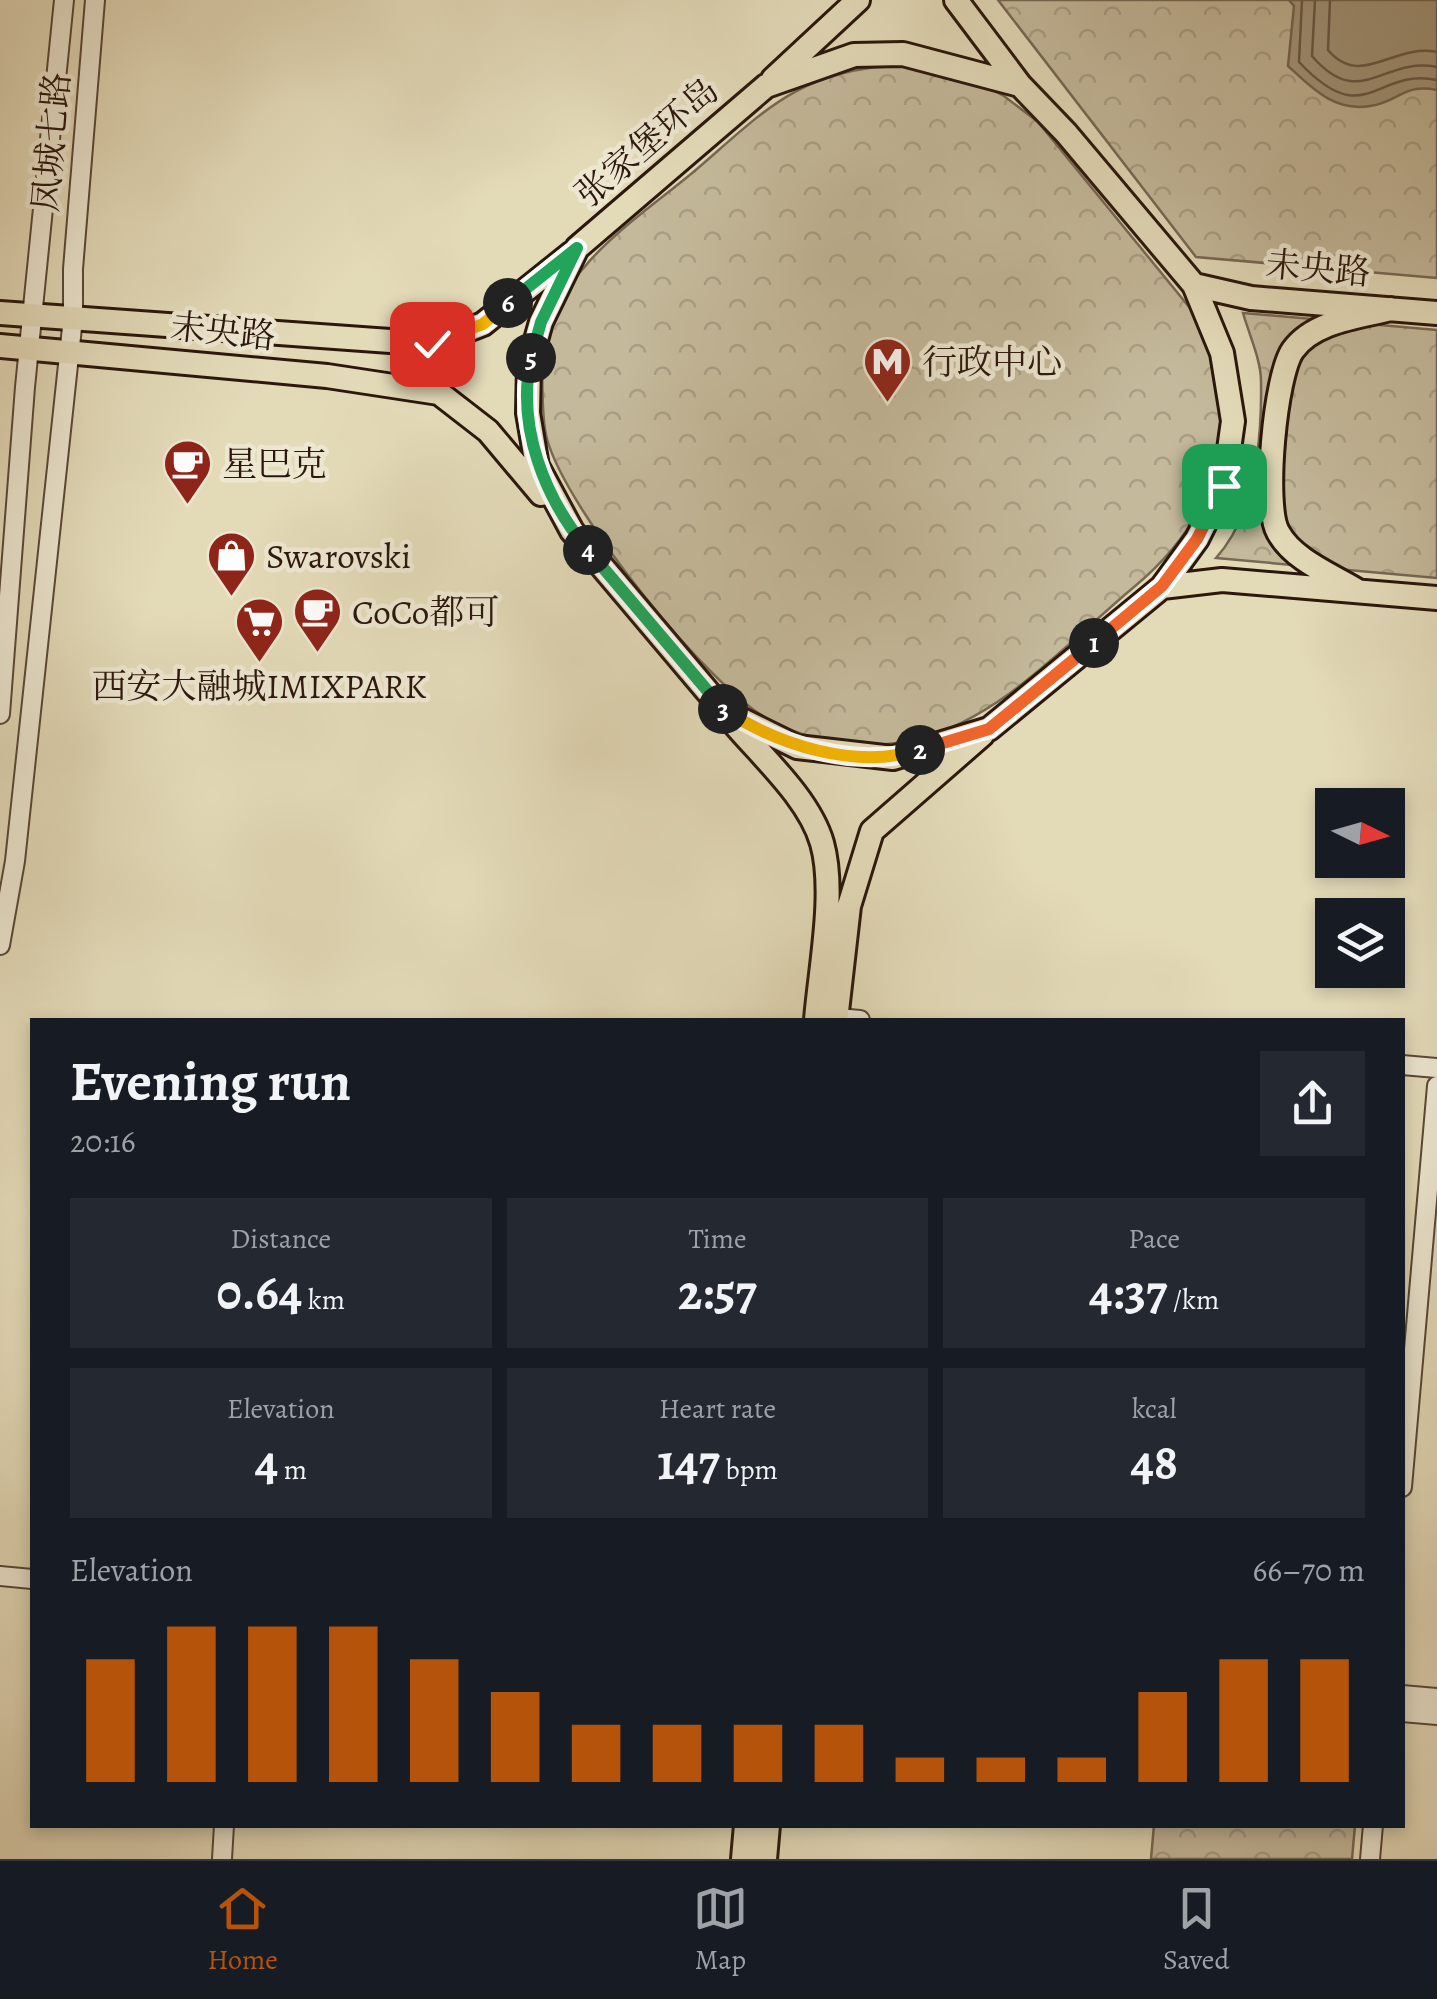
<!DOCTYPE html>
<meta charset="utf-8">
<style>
:root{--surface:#171b24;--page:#242831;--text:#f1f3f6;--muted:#9ea1a6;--line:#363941;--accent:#b45309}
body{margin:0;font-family:Alegreya,"Noto Serif SC",serif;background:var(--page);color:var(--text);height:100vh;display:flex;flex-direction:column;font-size:38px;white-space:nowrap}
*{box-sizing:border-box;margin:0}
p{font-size:32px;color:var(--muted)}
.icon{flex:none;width:55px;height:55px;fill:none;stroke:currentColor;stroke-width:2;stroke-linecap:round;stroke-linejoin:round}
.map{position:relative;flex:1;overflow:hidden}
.sheet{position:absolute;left:30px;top:1018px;width:1375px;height:810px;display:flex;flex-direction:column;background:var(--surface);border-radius:0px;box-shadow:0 5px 15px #0003}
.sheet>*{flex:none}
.needle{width:65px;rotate:95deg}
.tools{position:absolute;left:1315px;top:788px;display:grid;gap:20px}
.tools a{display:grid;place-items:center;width:90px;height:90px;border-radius:0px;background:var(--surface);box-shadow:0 5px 15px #0003;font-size:50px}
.pin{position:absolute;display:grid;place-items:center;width:85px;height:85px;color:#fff;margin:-42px;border-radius:20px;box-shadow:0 5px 15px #0006}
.km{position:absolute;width:50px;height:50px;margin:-25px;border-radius:50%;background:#222;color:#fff;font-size:28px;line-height:50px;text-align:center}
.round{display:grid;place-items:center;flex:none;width:105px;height:105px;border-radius:0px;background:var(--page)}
.head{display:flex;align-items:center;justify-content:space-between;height:170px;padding:0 40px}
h1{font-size:55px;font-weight:700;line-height:75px}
.figures{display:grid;grid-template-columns:repeat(3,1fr);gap:15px;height:170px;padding:10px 40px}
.figures div{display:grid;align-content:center;border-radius:0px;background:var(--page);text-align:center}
.figures b{font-size:50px;font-weight:700}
.figures small{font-size:28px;font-weight:400}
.figures p{font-size:28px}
.chart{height:280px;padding:20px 40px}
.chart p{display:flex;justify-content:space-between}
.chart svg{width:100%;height:180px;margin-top:10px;stroke:var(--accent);stroke-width:6}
.menu{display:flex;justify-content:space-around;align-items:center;height:140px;border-top:2px solid var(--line);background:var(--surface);font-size:28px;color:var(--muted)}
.menu a{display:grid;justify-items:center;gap:5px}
.menu .on{color:var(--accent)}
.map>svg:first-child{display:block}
.forest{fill:url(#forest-crowns);stroke:#786854;stroke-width:2.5}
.water{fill:#a4987e;stroke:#746451;stroke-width:2.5}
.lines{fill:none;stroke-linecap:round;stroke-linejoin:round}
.shore{stroke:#685846;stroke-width:2.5}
.minor-casing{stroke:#594838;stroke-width:22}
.major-casing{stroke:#2b170d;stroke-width:28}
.minor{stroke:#ede7d1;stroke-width:18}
.major{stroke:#e3dab8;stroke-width:22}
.split-1-casing{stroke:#fff;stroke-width:20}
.split-2-casing{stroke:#fff;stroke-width:20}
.split-3-casing{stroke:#fff;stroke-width:20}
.split-4-casing{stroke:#fff;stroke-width:20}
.split-5-casing{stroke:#fff;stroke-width:20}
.split-6-casing{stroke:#fff;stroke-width:20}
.split-7-casing{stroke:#fff;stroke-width:20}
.split-1{stroke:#f0652b;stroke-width:12}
.split-2{stroke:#f0652b;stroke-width:12}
.split-3{stroke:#f5b400;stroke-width:12}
.split-4{stroke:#22a559;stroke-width:12}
.split-5{stroke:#22a559;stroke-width:12}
.split-6{stroke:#22a559;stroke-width:12}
.split-7{stroke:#f5b400;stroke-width:12}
.labels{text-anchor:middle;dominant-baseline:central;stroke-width:9;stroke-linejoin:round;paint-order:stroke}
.street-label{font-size:35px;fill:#2b170d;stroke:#ede7d1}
.poi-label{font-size:35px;fill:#2b170d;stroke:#ede7d1;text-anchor:start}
</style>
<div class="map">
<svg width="1437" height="1859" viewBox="0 0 1437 1859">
<defs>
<pattern id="forest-crowns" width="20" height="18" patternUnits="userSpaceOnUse" patternTransform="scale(2.5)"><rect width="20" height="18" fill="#c4b99b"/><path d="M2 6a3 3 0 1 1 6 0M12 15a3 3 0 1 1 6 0" fill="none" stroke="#a99e84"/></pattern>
</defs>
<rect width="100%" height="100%" fill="#e3dab8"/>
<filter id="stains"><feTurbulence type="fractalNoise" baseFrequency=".002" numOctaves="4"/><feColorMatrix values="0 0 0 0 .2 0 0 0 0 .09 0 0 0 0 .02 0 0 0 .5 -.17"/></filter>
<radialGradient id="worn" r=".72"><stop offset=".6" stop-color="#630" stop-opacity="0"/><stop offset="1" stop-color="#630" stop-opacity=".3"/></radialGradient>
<!-- forest -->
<path class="forest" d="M998 0H1437V278L1196 257Z
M898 65 937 69 973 80 1004 96 1038 122 1194 313C1244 419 1224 512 1134 587 1069 641 1002 718 918 739 870 751 817 744 773 722 709 690 566 509 547 439 542 422 541 367 544 348 557 269 634 221 691 174 764 112 796 71 898 65Z
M1243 313 1437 330V578L1216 558C1256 514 1262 439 1261 381 1261 360 1249 334 1243 313Z
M1154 1825H1355L1352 1859H1151Z"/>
<!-- water -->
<path class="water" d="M1289 0H1437V90C1403 83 1399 102 1370 106 1334 112 1312 88 1288 66L1294 6Z"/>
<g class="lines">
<!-- shore -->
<path class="shore" d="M1302 0 1299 62C1366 133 1375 67 1437 80
M1315 0 1312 56C1360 112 1383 56 1437 67
M1330 0 1328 50C1361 89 1393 43 1437 52"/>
<defs>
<path id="minor" d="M0 714 25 387 64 0
M0 945 15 861 73 318V269L95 0
M827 1017 860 1020
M1402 1065 1437 1068
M1402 1487 1437 1086
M0 1576 32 1579
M1402 1695 1437 1698
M1402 1712 1437 1715
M222 1859 224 1825
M1370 1859 1373 1825"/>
<path id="major" d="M956 0 1020 85
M903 54 1020 85 1066 133 1194 285 1222 353 1233 421 1224 485 1197 539 1162 587 989 729 893 758 797 747 724 711 572 531 537 466 528 413 529 365 541 322 577 248 766 86 854 55Z
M773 79 858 0
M1194 285 1251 298 1437 313
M0 313 432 344 483 324 572 253
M0 346 327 376 439 393 488 431 541 494
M1162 587 1222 580 1437 598
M1358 591C1332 575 1293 560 1278 532 1263 506 1275 375 1293 350 1314 321 1359 317 1391 309
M731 720C761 756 809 798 822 843 836 892 820 969 816 1020
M836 1020 849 906 872 831 982 735
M743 1859 746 1825
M765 1859 768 1825"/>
</defs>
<!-- minor casing -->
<use href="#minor" class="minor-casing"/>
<!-- major casing -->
<use href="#major" class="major-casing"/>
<!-- minor -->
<use href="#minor" class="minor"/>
<!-- major -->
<use href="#major" class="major"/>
</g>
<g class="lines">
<defs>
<path id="split-1" d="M1094 643 1162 586 1197 539 1224 486"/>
<path id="split-2" d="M920 750 989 729 1094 643"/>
<path id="split-3" d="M723 709C778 745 855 770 920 750"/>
<path id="split-4" d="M588 550 723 709"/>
<path id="split-5" d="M531 358C516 427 545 499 588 550"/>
<path id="split-6" d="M508 303 577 248 541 322 531 358"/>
<path id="split-7" d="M432 344 483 324 508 303"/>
</defs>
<!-- split-1 casing -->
<use href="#split-1" class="split-1-casing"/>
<!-- split-2 casing -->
<use href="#split-2" class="split-2-casing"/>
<!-- split-3 casing -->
<use href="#split-3" class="split-3-casing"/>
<!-- split-4 casing -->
<use href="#split-4" class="split-4-casing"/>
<!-- split-5 casing -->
<use href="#split-5" class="split-5-casing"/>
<!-- split-6 casing -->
<use href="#split-6" class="split-6-casing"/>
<!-- split-7 casing -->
<use href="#split-7" class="split-7-casing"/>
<!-- split-1 -->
<use href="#split-1" class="split-1"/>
<!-- split-2 -->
<use href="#split-2" class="split-2"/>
<!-- split-3 -->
<use href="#split-3" class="split-3"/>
<!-- split-4 -->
<use href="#split-4" class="split-4"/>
<!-- split-5 -->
<use href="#split-5" class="split-5"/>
<!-- split-6 -->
<use href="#split-6" class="split-6"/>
<!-- split-7 -->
<use href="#split-7" class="split-7"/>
</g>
<!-- icons -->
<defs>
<symbol id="metro-pin" viewBox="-11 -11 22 30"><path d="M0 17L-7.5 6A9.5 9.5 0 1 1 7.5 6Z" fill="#8f2418" stroke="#ede7d1"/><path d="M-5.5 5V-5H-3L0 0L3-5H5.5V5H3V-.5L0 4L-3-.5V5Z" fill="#fff"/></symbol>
<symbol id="cafe-pin" viewBox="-11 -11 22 30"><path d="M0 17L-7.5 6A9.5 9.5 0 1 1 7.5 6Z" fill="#8f2418" stroke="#ede7d1"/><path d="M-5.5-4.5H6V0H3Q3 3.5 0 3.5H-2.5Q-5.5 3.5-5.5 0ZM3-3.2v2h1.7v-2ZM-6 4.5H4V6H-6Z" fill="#fff"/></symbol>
<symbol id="shop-pin" viewBox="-11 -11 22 30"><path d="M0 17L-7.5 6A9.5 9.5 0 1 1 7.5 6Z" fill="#8f2418" stroke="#ede7d1"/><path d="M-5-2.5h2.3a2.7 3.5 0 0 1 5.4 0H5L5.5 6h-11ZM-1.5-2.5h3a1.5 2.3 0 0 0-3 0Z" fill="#fff"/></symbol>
<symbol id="supermarket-pin" viewBox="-11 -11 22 30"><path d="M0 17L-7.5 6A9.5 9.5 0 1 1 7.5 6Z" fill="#8f2418" stroke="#ede7d1"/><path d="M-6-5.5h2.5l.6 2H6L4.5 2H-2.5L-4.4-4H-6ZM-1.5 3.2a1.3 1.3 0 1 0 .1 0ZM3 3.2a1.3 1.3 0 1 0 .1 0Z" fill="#fff"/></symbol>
</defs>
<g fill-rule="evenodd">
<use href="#metro-pin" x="860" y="334" width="55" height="75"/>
<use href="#cafe-pin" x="160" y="436" width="55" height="75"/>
<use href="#shop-pin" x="204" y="528" width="55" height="75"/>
<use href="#cafe-pin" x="290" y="584" width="55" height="75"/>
<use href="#supermarket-pin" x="232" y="594" width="55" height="75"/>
</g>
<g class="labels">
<!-- street labels -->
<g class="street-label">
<text transform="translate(51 142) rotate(-85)">凤城七路</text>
<text transform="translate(647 142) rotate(-41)">张家堡环岛</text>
<text transform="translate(1318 268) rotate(5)">未央路</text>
<text transform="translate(223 331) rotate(6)">未央路</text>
</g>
<!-- poi labels -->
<g class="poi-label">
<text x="922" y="362">行政中心</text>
<text x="222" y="464">星巴克</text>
<text x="266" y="556">Swarovski</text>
<text x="352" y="612">CoCo都可</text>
<text x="259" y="686" text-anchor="middle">西安大融城IMIXPARK</text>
</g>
</g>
<rect width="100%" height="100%" filter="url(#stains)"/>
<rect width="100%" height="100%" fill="url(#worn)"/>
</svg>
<div class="tools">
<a><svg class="needle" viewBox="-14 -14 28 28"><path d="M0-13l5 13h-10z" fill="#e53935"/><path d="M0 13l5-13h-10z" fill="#9ea1a6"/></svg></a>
<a><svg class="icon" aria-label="layers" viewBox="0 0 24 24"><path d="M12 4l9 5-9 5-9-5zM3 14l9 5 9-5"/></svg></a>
</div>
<div class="pin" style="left:1224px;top:486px;background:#1e9e55"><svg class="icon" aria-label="arrive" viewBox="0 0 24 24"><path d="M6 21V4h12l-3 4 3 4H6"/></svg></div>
<div class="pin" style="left:432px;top:344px;background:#d93025"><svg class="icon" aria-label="check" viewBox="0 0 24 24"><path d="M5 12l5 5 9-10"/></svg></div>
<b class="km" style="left:1094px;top:643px">1</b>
<b class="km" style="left:920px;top:750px">2</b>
<b class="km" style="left:723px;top:709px">3</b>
<b class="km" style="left:588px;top:550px">4</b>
<b class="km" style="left:531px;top:358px">5</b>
<b class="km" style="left:508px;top:303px">6</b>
<section class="sheet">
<div class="head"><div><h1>Evening run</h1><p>20:16</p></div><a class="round"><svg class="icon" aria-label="share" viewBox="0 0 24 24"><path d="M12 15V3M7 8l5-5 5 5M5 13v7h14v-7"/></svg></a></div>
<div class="figures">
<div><p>Distance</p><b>0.64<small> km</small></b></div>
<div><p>Time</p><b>2:57</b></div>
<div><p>Pace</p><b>4:37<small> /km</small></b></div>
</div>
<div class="figures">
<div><p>Elevation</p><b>4<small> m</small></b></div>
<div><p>Heart rate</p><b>147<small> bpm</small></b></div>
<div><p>kcal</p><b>48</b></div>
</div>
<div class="chart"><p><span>Elevation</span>66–70 m</p>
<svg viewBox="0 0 160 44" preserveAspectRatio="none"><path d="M5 44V14M15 44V6M25 44V6M35 44V6M45 44V14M55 44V22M65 44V30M75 44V30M85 44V30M95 44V30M105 44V38M115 44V38M125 44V38M135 44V22M145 44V14M155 44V14"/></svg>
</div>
</section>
</div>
<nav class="menu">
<a class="on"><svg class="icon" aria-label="home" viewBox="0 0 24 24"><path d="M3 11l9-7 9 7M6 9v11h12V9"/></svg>Home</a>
<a><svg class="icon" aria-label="map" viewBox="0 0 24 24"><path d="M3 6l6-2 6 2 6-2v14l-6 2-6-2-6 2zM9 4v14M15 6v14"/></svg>Map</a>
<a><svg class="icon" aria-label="saved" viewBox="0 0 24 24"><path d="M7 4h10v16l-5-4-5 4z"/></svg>Saved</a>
</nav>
